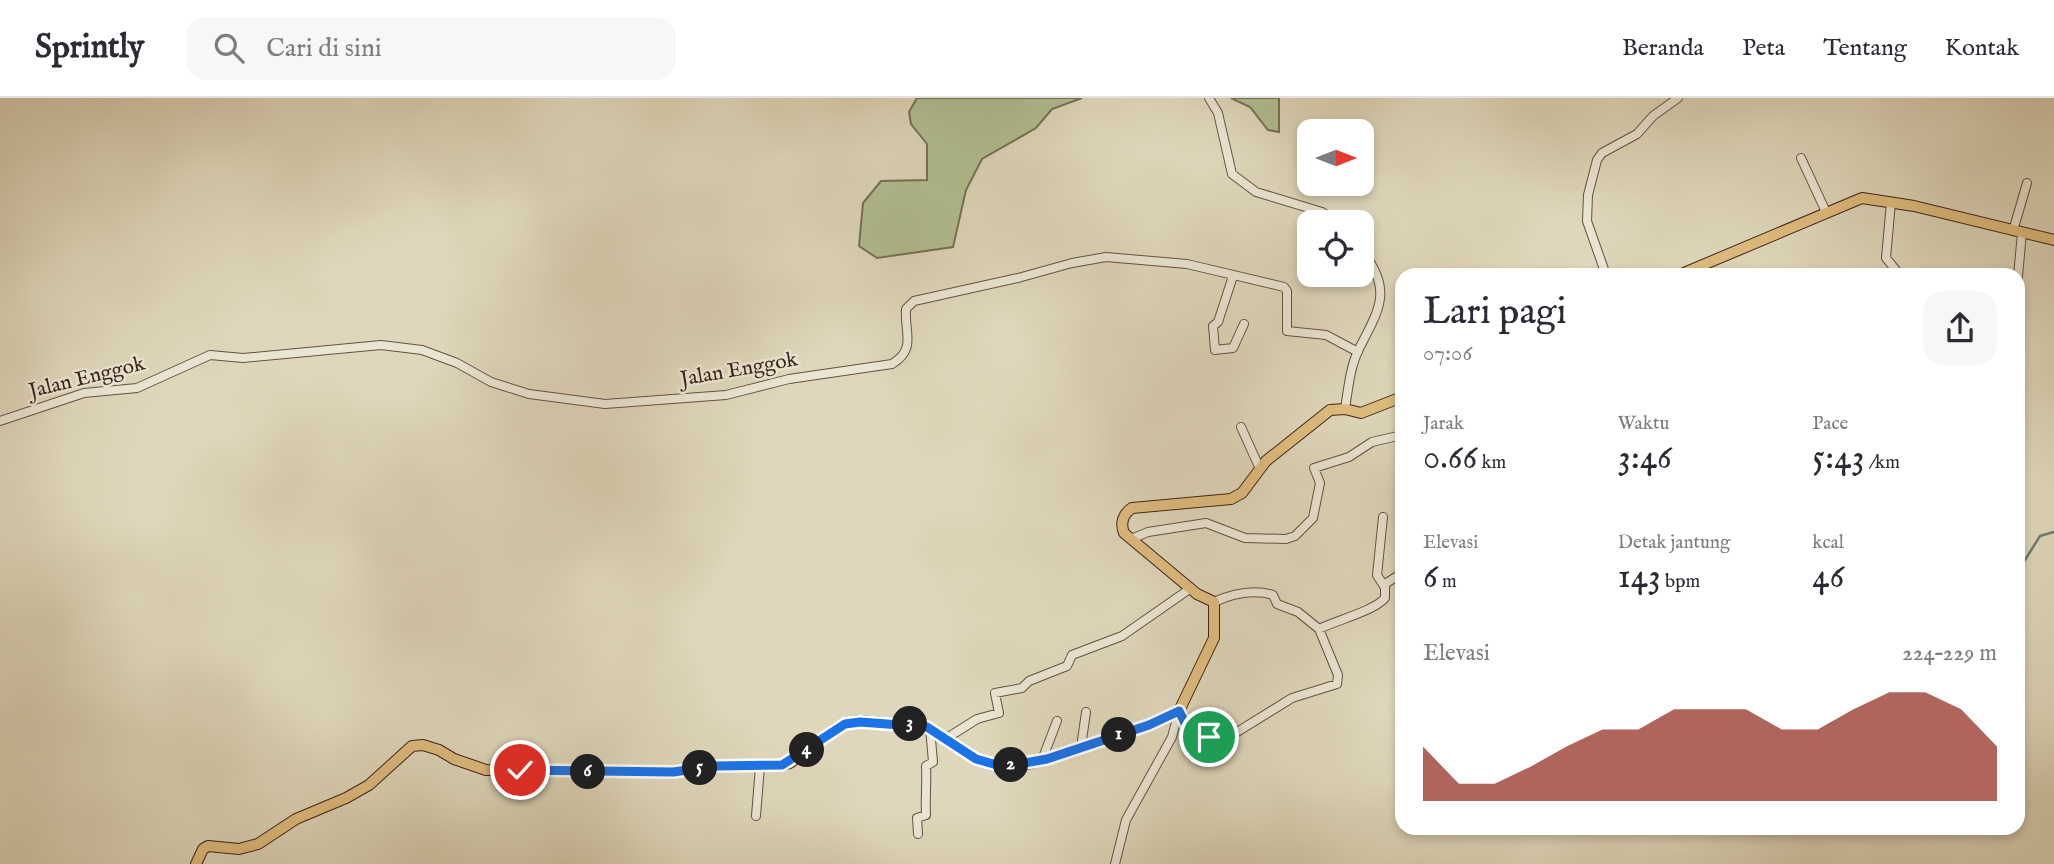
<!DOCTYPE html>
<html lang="id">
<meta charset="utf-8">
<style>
:root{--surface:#fff;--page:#f7f7f7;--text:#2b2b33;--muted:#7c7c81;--line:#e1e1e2;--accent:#8f2418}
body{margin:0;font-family:"IM FELL English",serif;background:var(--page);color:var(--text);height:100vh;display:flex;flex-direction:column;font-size:26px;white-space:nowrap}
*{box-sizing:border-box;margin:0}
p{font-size:23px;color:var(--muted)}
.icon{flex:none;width:38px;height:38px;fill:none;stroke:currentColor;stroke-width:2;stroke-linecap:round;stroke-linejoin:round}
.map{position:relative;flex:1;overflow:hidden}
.sheet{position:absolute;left:1395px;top:170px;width:630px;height:567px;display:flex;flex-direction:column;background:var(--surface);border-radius:21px;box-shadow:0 4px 10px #0003}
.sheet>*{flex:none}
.needle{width:46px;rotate:90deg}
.tools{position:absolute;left:1297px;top:21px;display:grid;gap:14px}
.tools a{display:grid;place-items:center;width:77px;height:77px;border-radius:14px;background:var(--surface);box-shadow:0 4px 10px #0003;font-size:35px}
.pin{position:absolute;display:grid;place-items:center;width:60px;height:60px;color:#fff;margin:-30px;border:4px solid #fff;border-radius:50%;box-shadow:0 2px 7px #0007}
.km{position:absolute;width:35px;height:35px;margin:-18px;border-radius:50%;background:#222;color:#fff;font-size:19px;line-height:35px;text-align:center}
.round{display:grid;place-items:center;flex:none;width:74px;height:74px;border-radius:21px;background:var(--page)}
.summary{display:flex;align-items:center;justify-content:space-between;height:119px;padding:0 28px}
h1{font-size:38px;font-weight:600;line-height:52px}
.figures{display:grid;grid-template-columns:repeat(3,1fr);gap:10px;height:119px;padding:7px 28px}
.figures div{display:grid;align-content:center}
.figures b{font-size:35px;font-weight:600}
.figures small{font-size:19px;font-weight:400}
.figures p{font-size:19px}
.chart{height:196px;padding:14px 28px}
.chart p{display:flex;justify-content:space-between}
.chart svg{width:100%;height:126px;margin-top:7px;fill:var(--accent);opacity:.7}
header{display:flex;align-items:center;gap:42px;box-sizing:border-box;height:98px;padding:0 35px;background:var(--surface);border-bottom:2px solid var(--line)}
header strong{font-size:33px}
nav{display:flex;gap:38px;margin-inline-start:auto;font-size:24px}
.search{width:490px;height:63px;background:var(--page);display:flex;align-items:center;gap:18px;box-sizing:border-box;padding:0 24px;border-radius:21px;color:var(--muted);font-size:26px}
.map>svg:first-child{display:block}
.green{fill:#b1be91;stroke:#767156;stroke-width:2}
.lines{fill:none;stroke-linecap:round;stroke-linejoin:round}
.stream{stroke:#707e74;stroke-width:2.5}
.minor-casing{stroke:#655143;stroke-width:10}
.major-casing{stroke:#3c241b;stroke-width:12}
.minor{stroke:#eae5d3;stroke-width:8}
.major{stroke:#e0bc7e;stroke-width:10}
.route-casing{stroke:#fff;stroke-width:14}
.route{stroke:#1a73e8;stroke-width:9}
.labels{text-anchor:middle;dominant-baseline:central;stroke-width:5;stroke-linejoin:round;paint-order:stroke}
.street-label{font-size:21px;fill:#3c241b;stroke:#eae5d3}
</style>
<header>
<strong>Sprintly</strong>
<div class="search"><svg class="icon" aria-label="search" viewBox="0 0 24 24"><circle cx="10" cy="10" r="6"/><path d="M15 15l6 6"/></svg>Cari di sini</div>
<nav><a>Beranda</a><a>Peta</a><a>Tentang</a><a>Kontak</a></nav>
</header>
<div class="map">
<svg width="2054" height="766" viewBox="0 0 2054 766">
<rect width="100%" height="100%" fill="#dfd7bb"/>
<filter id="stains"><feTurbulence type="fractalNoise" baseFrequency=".00286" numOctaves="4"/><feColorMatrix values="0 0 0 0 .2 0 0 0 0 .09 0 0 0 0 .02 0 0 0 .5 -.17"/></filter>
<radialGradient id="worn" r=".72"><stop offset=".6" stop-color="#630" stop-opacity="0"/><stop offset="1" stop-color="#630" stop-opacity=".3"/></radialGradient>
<!-- green -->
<path class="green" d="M917 0H1082L1052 11 1036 30 982 61 966 92 953 149 877 160 859 148 863 105 881 83 927 82V46L911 26 909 14Z
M1231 0H1279V34L1268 32 1250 9Z"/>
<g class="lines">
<!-- stream -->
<path class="stream" d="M2018 473 2040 438 2054 434"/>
<defs>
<path id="minor" d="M1209 0 1218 15 1232 76 1256 94 1322 114 1336 124
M1801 60 1826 114
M1891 104 1886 160 1900 177
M2013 133 2027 85
M1606 177 1587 123 1588 97 1597 62 1602 55 1637 36 1653 18 1678 0
M1233 178 1218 224 1213 228 1215 252 1233 250 1244 226
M2018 178 2022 135
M1345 311C1348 292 1350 270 1358 253 1377 214 1395 194 1362 153
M0 323 84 295 137 290 210 257 243 260 381 247 422 252 457 265 491 284 529 296 605 306 726 297 789 281 892 266C917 251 904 234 906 211L914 203 1018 180 1072 165 1106 159 1187 166 1284 189 1287 193V233L1326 237 1358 254
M1241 329 1260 371
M1383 419 1377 477 1384 488
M1131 441 1148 434 1206 425 1245 440 1286 441 1295 438 1313 420 1320 385 1314 370 1349 359 1372 344 1402 337
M1214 504C1232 496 1253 491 1273 497L1277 506 1298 514 1319 531C1337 522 1374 513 1385 500V486L1402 475
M1179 613 1192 639 1208 638 1216 647 1292 600 1337 586 1338 577 1319 531
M947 640 977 621 999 615 995 595 1022 590 1029 583 1067 568 1072 557 1122 538 1191 490
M1081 649 1086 614
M1042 662 1057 623
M756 718 760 668
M918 736 917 720 926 717C925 700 927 686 926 668L933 664 930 630
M1115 766 1126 722 1172 639 1179 613"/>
<path id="major" d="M1679 177 1862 100 1914 108 2054 142
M196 766 203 751 208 748 239 751 258 746 296 721 346 700 369 687 412 648 423 647 439 652 454 661 486 672 673 674 717 668 782 667 790 665 836 631 845 626 860 623 927 629 976 661 997 668 1027 666 1047 661 1149 627 1179 613 1214 540V504L1197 496 1124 435C1120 425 1123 416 1132 410L1231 401 1242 395 1266 363 1330 312 1345 311 1361 315 1402 299"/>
</defs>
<!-- minor casing -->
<use href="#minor" class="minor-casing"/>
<!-- major casing -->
<use href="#major" class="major-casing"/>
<!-- minor -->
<use href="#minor" class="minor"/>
<!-- major -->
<use href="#major" class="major"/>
</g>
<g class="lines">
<defs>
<path id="route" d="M520 672 673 674 717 668 782 667 845 626 860 624 927 629 976 661 997 667H1013L1047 661 1149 627 1179 613 1192 639H1209"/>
</defs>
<!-- route casing -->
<use href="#route" class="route-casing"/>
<!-- route -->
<use href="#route" class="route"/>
</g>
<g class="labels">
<!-- street labels -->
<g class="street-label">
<text transform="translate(739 272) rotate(-10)">Jalan Enggok</text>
<text transform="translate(87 280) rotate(-14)">Jalan Enggok</text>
</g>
</g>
<rect width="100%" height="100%" filter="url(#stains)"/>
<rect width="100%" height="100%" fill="url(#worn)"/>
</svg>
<div class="tools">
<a><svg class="needle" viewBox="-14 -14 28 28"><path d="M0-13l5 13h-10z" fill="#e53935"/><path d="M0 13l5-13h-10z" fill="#7c7c81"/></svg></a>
<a><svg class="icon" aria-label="locate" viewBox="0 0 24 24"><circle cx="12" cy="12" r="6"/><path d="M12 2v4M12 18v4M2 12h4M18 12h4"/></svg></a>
</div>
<div class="pin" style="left:1209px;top:639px;background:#1e9e55"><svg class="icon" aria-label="arrive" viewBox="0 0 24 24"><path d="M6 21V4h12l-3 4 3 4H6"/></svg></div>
<div class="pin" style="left:520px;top:672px;background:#d93025"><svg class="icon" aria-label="check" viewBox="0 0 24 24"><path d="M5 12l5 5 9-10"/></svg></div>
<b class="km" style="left:1119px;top:637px">1</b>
<b class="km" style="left:1011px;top:667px">2</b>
<b class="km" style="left:910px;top:626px">3</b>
<b class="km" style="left:807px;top:652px">4</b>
<b class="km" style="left:700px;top:670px">5</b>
<b class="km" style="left:588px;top:674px">6</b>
<section class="sheet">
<div class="summary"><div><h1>Lari pagi</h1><p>07:06</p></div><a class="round"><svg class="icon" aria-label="share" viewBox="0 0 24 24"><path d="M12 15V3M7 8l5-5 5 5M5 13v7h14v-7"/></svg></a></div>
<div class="figures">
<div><p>Jarak</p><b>0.66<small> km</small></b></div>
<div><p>Waktu</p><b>3:46</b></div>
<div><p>Pace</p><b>5:43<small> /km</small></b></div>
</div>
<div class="figures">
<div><p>Elevasi</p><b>6<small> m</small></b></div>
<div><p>Detak jantung</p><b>143<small> bpm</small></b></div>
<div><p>kcal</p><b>46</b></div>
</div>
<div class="chart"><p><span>Elevasi</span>224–229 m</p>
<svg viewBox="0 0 160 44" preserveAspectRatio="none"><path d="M0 44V25L10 38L20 38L30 32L40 25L50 19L60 19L70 12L80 12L90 12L100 19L110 19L120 12L130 6L140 6L150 12L160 25V44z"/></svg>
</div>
</section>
</div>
